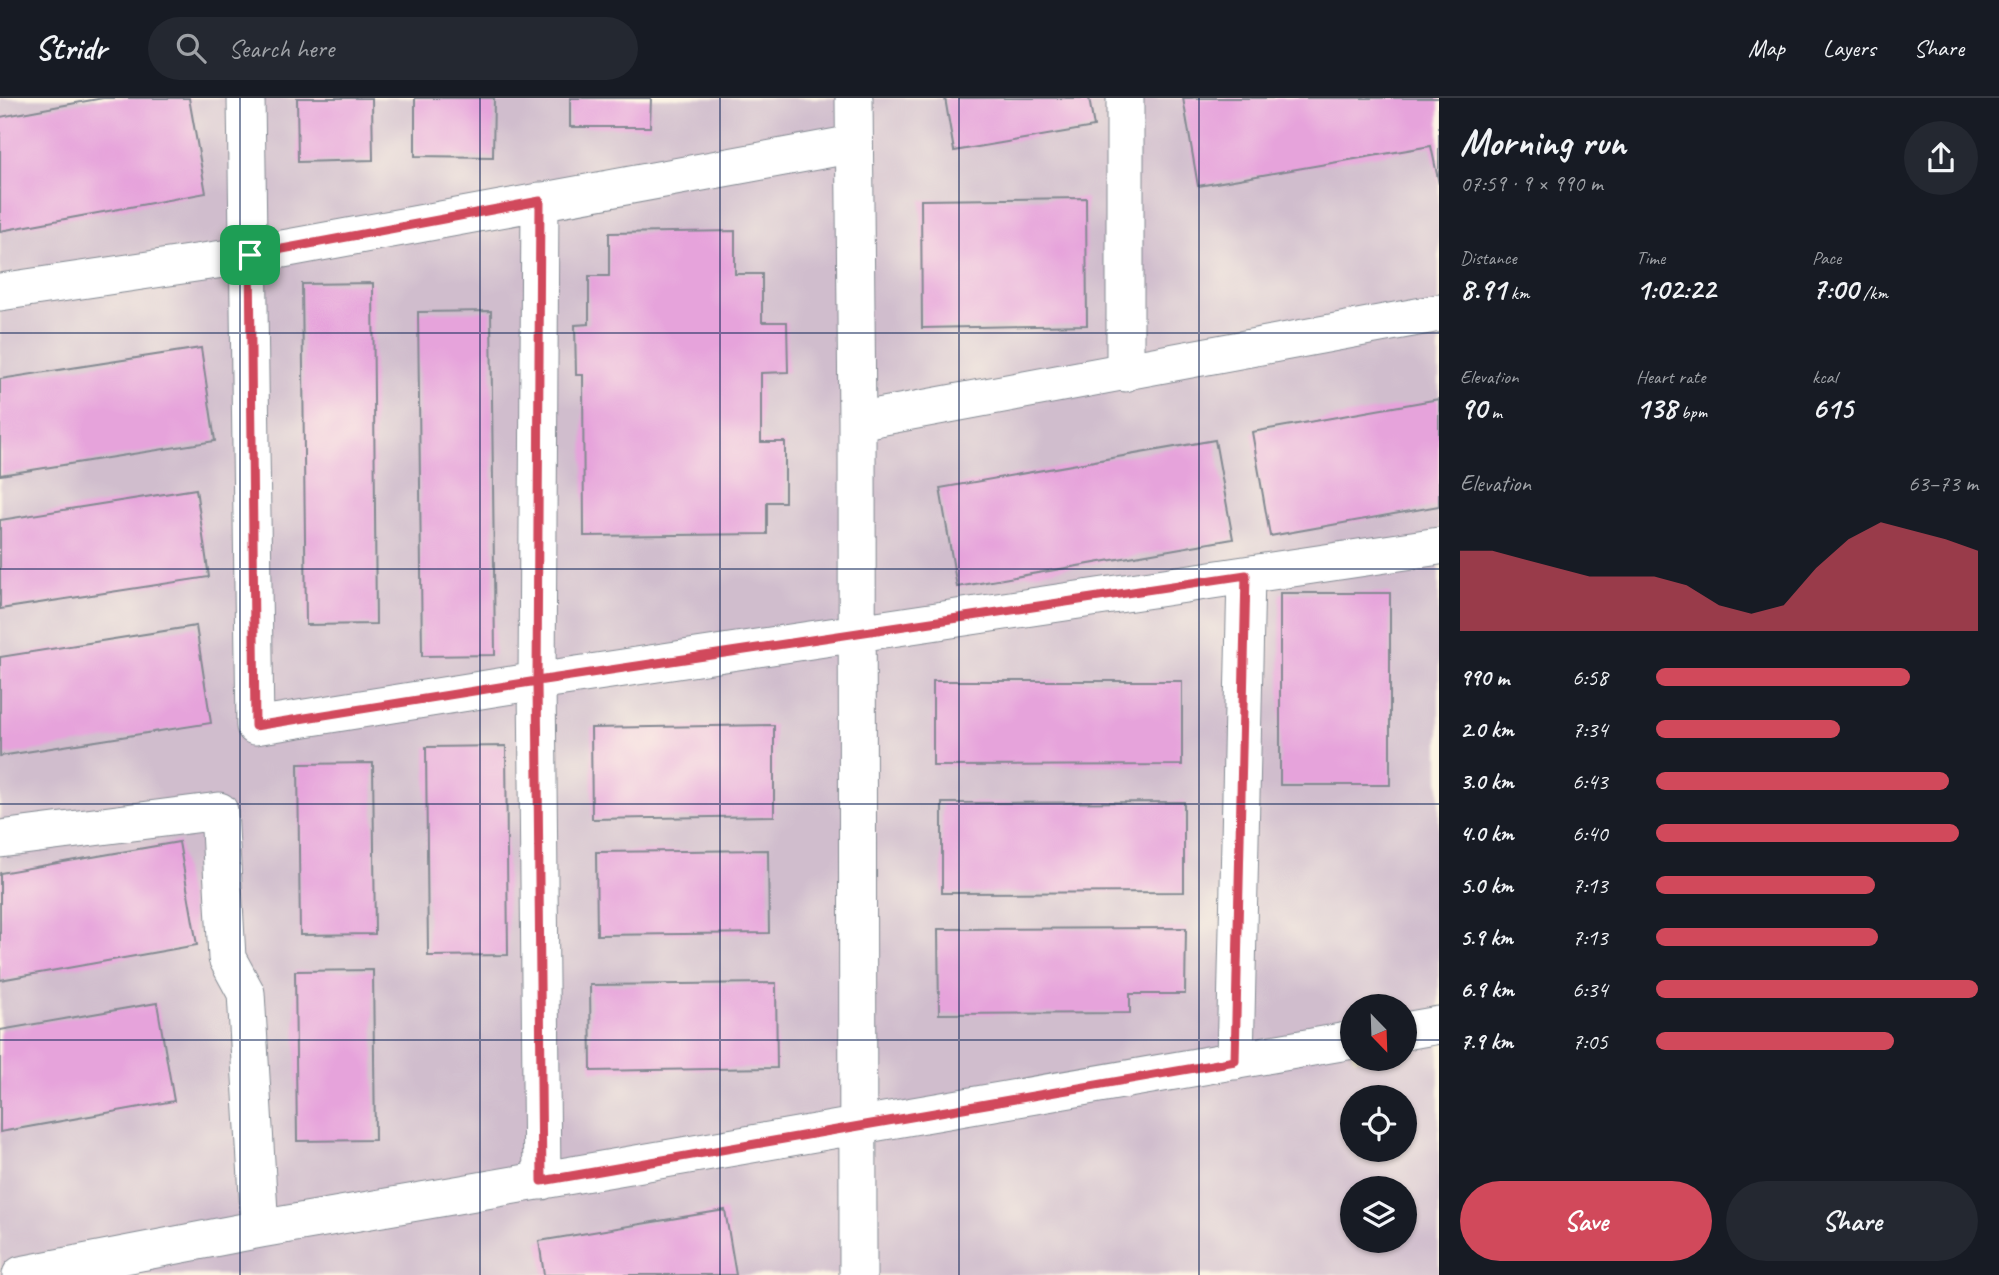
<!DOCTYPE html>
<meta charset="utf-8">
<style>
:root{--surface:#171b24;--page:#242831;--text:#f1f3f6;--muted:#9ea1a6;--line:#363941;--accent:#d1495b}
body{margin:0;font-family:Caveat,sans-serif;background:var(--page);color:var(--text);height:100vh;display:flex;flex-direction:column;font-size:26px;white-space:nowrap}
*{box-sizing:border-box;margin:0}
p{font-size:23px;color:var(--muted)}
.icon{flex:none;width:38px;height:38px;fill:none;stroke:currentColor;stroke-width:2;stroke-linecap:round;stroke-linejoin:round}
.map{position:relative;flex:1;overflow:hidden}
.sheet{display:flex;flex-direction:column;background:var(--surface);width:560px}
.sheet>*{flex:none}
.needle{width:46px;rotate:157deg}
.tools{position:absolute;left:1340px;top:896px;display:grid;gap:14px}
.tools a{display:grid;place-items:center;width:77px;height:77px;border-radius:50%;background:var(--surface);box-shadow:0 2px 5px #0004;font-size:35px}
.pin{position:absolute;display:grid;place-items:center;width:60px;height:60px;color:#fff;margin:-30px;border-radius:14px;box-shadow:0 4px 10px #0006}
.round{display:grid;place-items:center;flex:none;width:74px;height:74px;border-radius:37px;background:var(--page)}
.headline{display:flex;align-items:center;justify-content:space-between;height:119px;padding:0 21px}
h1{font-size:38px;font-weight:700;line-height:52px}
.metrics{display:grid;grid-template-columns:repeat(3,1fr);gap:10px;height:119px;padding:7px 21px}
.metrics div{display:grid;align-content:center}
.metrics b{font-size:30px;font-weight:700}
.metrics small{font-size:19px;font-weight:400}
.metrics p{font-size:19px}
.chart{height:196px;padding:14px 21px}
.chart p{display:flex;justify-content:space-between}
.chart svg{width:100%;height:126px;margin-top:7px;fill:var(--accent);opacity:.7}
.cta{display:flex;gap:14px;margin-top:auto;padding:14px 21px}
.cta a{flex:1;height:80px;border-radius:42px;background:var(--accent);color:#fff;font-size:28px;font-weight:700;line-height:80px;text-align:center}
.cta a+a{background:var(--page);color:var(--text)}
ul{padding:0 21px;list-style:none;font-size:23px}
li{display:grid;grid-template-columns:112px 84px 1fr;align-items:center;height:52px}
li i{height:18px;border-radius:9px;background:var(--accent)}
header{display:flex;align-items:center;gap:42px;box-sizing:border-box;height:98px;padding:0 35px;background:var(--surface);border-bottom:2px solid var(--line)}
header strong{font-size:33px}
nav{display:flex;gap:38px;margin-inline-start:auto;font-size:24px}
.search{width:490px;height:63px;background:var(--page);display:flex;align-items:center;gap:18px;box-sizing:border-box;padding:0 24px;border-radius:38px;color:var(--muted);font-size:26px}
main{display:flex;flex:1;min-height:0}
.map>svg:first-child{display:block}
.industrial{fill:#d0bdcd;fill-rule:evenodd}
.building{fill:#e6a3db}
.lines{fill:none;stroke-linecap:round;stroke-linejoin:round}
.minor-casing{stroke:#848a92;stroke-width:39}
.minor{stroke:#fff;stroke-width:37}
.route-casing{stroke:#fff;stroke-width:14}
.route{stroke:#d1495b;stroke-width:9}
.grid{fill:none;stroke:#1b2f5e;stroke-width:2;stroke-opacity:0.55}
</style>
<header>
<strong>Stridr</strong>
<div class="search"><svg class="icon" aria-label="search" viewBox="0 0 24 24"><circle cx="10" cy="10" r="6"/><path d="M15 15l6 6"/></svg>Search here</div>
<nav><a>Map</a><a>Layers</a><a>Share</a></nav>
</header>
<main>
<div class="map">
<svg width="1439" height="1177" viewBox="0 0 1439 1177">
<rect width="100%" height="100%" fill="#fcf5e5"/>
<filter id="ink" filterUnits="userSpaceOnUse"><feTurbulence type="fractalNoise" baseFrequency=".0143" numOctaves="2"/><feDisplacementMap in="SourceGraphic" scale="14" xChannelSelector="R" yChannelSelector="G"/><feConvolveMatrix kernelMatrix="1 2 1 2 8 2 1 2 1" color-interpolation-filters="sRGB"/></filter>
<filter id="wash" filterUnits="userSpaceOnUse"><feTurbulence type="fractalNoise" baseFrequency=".00686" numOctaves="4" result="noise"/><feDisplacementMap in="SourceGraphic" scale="28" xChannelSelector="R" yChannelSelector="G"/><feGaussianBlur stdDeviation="1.57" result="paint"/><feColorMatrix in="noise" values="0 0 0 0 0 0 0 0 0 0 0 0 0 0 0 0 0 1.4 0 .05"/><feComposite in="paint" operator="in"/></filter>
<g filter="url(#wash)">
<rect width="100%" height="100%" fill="#ede6c7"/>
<!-- industrial -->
<path class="industrial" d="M0 0H1439V1177H0ZM1353 908H1405V961H1353ZM1353 999H1405V1052H1353ZM1353 1090H1405V1143H1353Z"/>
<g id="blocks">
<!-- building -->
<path class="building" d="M103 0H189L206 95 0 133V19Z
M297 0H372L373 62 298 64Z
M415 0H494L493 59 415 58Z
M570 0H651L650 29H570Z
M945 0H1089L1094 29 954 53Z
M1183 0H1439V86L1431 48 1198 88Z
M1086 100 1087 227 922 230 921 102Z
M735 133V176H762V224H787L788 274 761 275V344H785V404H767V436L584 438 583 277H576L575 227 589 226V178H609V135Z
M373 185 376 526 306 527 302 186Z
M491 213 495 557 422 558 418 214Z
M201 250 215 343 0 377V281Z
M1439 301V408L1270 438 1252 334Z
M1215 342 1233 441 957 489 940 390Z
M196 391 209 479 0 511V422Z
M1280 495H1390V687H1280Z
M196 528 211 625 0 658V559Z
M933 583H1182V667L933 668Z
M774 627V718L592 721 591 630Z
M506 648 508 857 428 858 426 649Z
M373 665 375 836 300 837 298 666Z
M1184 704V794L942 795V705Z
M179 744 197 847 0 882V775Z
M768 752 769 835 597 837 596 754Z
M1186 830 1185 896H1130V915L939 916 938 831Z
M373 872 375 1042 297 1043 295 873Z
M776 885 777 970 591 973 590 887Z
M157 905 174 1003 0 1034V932Z
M725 1112 736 1177H544L539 1143Z"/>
</g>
</g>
<g filter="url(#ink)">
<use href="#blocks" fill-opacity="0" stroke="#848a92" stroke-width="2"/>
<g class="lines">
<defs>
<path id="minor" d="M246 0 255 628 537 583 1439 448
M854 0 857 323 858 1177
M540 103 537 583 542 1083
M0 194 250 157 854 46
M1125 275V0
M857 323 1439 215
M0 741 219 713 227 860 246 895 260 1131
M1405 933 1439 927
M1235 963 1246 477
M21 1177 260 1131 1353 942"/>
</defs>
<!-- minor casing -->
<use href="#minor" class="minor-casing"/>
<!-- minor -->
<use href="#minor" class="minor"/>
</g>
</g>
<g class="lines" filter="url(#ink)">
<defs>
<path id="route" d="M250 157 255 628 537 583 542 1083 1235 963 1246 477 537 583 540 103 250 157"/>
</defs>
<!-- route casing -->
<use href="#route" class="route-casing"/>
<!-- route -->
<use href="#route" class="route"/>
</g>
<!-- grid -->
<path class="grid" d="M240 0V1177M480 0V1177M720 0V1177M959 0V1177M1199 0V1177M0 235H1439M0 471H1439M0 706H1439M0 942H1353M1405 942H1439"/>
</svg>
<div class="tools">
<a><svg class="needle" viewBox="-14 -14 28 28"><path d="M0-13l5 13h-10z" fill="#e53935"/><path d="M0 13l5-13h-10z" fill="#9ea1a6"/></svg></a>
<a><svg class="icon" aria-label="locate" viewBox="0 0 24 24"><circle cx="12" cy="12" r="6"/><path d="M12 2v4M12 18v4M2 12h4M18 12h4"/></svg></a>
<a><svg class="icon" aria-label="layers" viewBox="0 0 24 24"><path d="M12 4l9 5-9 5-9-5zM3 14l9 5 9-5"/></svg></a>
</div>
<div class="pin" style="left:250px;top:157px;background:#1e9e55"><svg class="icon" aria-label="arrive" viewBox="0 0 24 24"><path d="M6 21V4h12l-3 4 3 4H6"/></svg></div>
</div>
<section class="sheet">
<div class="headline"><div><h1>Morning run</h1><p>07:59 · 9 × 990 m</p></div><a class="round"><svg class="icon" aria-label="share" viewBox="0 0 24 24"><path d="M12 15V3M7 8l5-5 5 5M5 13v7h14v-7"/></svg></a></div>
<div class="metrics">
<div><p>Distance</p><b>8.91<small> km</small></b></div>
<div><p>Time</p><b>1:02:22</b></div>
<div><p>Pace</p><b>7:00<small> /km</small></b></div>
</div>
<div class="metrics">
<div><p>Elevation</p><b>90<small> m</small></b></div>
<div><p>Heart rate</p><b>138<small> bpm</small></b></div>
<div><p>kcal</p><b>615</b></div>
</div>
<div class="chart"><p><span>Elevation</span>63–73 m</p>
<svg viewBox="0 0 160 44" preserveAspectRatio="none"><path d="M0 44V16L10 16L20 19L30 22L40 25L50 25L60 25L70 28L80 35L90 38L100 35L110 22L120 12L130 6L140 9L150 12L160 16V44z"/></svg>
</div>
<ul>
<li><b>990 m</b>6:58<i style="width:79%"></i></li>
<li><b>2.0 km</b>7:34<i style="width:57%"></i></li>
<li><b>3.0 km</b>6:43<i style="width:91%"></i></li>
<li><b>4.0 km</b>6:40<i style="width:94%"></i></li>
<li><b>5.0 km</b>7:13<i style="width:68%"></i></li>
<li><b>5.9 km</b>7:13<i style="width:69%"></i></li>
<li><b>6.9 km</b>6:34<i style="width:100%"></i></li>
<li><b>7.9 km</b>7:05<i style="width:74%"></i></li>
</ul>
<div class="cta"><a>Save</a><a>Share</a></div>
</section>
</main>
